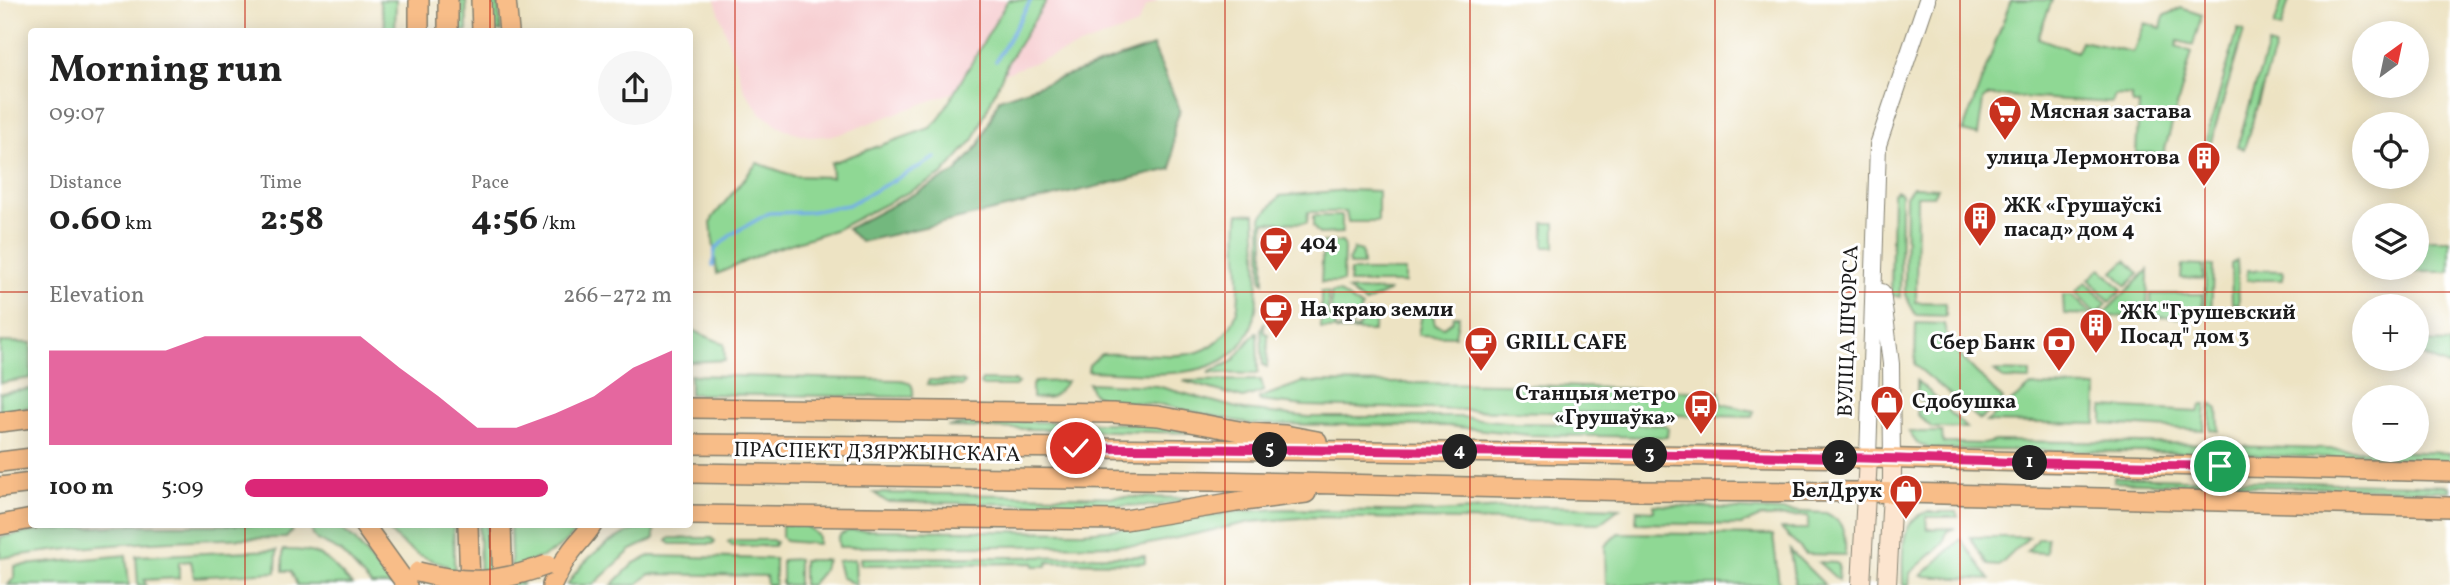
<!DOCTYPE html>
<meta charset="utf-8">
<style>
:root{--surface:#fff;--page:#f6f6f6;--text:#222;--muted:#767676;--accent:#db2777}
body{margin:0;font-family:Vollkorn,serif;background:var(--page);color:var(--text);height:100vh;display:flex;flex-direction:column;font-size:26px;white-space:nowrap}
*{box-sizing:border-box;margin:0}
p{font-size:23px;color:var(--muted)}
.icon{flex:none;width:38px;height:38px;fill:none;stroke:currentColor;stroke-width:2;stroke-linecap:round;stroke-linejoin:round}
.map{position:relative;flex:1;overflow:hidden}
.panel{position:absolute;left:28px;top:28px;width:665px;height:500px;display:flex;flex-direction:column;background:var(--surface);border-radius:7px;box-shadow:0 4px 18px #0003}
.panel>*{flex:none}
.needle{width:46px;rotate:33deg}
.buttons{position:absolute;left:2352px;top:21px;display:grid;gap:14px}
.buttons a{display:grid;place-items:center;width:77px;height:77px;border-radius:50%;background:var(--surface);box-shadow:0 4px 18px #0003;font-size:35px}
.pin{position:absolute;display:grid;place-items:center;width:60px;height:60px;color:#fff;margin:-30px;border:4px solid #fff;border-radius:50%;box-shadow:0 2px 7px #0007}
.km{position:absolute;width:35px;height:35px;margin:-18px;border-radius:50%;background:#222;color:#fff;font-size:19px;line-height:35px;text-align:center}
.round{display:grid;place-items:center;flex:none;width:74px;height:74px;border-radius:37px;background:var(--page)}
.summary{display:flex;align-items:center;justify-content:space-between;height:119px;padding:0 21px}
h1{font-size:38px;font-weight:700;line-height:52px}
.metrics{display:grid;grid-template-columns:repeat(3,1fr);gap:10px;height:119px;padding:7px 21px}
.metrics div{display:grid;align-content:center}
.metrics b{font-size:35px;font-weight:700}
.metrics small{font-size:19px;font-weight:400}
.metrics p{font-size:19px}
.chart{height:196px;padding:14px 21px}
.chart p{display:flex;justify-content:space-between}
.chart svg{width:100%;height:126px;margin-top:7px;fill:var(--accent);opacity:.7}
ul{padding:0 21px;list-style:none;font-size:23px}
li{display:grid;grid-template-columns:112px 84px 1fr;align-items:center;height:52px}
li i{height:18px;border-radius:9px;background:var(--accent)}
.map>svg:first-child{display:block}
.built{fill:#f7cfd2}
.green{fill:#8fd894;stroke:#567a58;stroke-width:2}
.forest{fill:#73b87e;stroke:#486a4d;stroke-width:2}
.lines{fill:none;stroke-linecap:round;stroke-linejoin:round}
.stream{stroke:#74afe5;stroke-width:3.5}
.tertiary-casing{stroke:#848070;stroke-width:18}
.secondary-casing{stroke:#848070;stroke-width:20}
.primary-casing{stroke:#848070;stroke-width:22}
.tertiary{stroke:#fff;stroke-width:16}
.secondary{stroke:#fce5cf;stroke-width:18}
.primary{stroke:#f8bd88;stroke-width:19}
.primary-bridge-casing{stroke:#848070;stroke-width:22;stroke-linecap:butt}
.primary-bridge{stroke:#f8bd88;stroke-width:19}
.route-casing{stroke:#fff;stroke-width:14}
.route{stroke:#db2777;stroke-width:9}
.grid{fill:none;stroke:#c8321e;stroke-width:2;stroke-opacity:0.55}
.labels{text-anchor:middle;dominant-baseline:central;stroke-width:6;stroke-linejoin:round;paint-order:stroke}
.poi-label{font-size:21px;font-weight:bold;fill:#1c1c1c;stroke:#fff;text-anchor:start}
.street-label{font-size:21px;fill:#1c1c1c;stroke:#fff}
</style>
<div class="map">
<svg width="2450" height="585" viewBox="0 0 2450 585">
<rect width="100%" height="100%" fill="#fff"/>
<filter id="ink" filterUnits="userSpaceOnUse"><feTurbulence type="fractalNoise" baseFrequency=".0143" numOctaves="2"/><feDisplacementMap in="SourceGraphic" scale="14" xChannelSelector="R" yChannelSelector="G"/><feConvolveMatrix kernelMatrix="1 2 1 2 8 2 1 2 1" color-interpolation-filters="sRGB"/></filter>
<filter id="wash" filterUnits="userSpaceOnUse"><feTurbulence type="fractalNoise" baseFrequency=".00686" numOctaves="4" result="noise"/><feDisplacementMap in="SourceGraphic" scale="28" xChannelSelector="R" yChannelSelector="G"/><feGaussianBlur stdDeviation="1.57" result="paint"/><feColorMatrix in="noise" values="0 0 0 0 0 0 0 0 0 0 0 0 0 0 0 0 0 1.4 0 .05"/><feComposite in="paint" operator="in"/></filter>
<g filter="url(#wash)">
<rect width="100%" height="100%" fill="#ede3c3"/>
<!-- built -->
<path class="built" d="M715 0H1158L1146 7 1137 25 837 135 813 137 785 130 761 114 744 89Z"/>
<!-- green -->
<path class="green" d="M379 0H396L395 31H383L385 23Z
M460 0H466L467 31H461Z
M491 0H498L501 31H492Z
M1008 0H1047L1009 60 974 139 942 175 837 229 768 251 717 274 711 223 713 217 757 163 794 176 832 177 831 163 930 128 939 119Z
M2011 0H2052L2038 38 2077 52 2081 41 2133 52 2145 23 2161 28 2164 16 2181 8 2202 15 2193 45 2178 41 2176 46 2192 52 2164 153H2136L2139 104H2133L2131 96 2115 95 2112 103 1989 95 1983 100 1978 135 1963 131Z
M2282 0H2289L2281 28 2274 26Z
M2238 29 2244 31 2206 158 2201 157Z
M2268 45 2275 47 2244 149 2237 147Z
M1913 187 1937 188 1933 196H1917L1916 302 1946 303V316L1916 315 1905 295 1906 196Z
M1347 190 1378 191V222H1348L1346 212H1308L1307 223 1264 222V282L1261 279V217L1280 196Z
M1896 190 1901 193 1900 297 1891 295 1893 193Z
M1239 213 1255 214C1256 242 1260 283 1256 310 1242 391 1147 372 1088 371L1089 365 1101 354C1126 352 1178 359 1198 352 1218 346 1236 325 1238 305 1242 274 1234 243 1239 213Z
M1313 216H1342V233L1319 234 1313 227Z
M1544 223H1555V247H1544Z
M2417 240H2450V272H2395L2370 268H2417Z
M1323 242H1342L1344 245 1343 282H1321Z
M1354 249 1362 251 1363 265H1350L1348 261Z
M2126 260 2139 274 2126 286 2113 272Z
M2237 260 2239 305 2232 303 2231 264Z
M2182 265 2203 266V279L2181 278Z
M2206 265 2213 266 2211 318H2204Z
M2101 268 2122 290 2110 302 2089 279Z
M2148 270 2147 317 2101 316Z
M2247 270 2283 271 2282 280H2247Z
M1350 271H1405V283H1349Z
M2086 282 2107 304 2096 315 2075 292Z
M1348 290 1390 291 1365 303Z
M1321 291 1328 292V318L1335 319V329H1321Z
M1331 292H1339L1362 308 1352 326 1339 325 1338 317H1331Z
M2151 294H2202V318L2151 317Z
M2063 295H2072L2092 315 2064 314Z
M1368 312 1378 314 1373 331H1337L1336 329H1357Z
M1422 314 1433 315 1435 324 1444 327 1452 321 1454 316H1459L1455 336 1418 335Z
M1916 323 1944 324 1948 343 2003 400 1980 420 1915 365Z
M1264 324V333L1268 334 1267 367 1263 365 1261 329Z
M690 329 724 344 725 360 690 362Z
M1256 332H1257L1258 372 1256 374 1208 373 1233 361Z
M0 342 31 343V378L0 383Z
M2417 342 2450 343V367L2417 353Z
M1994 371 2030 372V380L2003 379Z
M690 375 899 380C911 381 914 385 913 397L690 394Z
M933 380 962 381 965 383 962 386 927 384 929 380Z
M982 380 1015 381 1018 383 1015 386H983L980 384Z
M1261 380 1264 391 1243 398 1183 381Z
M1067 381C1054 398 1052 399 1032 398V385L1035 382Z
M1917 381 1939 400 1941 403H1923L1917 398Z
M1303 382 1501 384 1721 392V404L1754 411 1752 417 1305 406 1260 401 1259 398Z
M1088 383 1157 386 1244 410 1309 417H1462L1513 423 1664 425 1668 428 1667 437 1529 435 1448 426 1251 424 1162 405 1104 400 1093 393Z
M2031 386 2097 387 2096 424 1986 422Z
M31 389V407L0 412V393Z
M2202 404H2206L2204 430 2103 424V407L2198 412Z
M2211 404 2218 409 2219 431 2210 430Z
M1918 407H1945L1966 428H1932L1917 414Z
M977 421 1156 424 1194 433 947 427Z
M1909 432H1942L1943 443 1983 444 1995 441 2214 444 2212 448 2205 453 1931 449 1916 442Z
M2230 446 2450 453V461L2241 455 2232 451Z
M2114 477 2450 486V491L2114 482Z
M874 493 1195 498 1155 506 887 502Z
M1654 505 1826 513C1845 522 1846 535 1845 555L1806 554 1781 529H1808V516L1760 517 1741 525 1636 523 1637 510 1654 511Z
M1540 506 1620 508 1600 523 1313 517 1251 522 1144 545 839 547 838 539 841 534 851 530 1084 532 1139 527 1234 512 1281 509 1435 512Z
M1927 512H1956L1958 517H1926L1927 529 1956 528 1947 531 1943 544 1910 573 1909 585H1903C1903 561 1897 520 1927 512Z
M782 524 806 525 818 536V544L785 541 782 537Z
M127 525H292V531L286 538H280C186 538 93 544 0 558V537L38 531Z
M311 525H333L345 532 354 539 377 568 396 585H371L340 551 317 540 313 535Z
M384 525H453L455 585H448L447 566C419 556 403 549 384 525Z
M479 525H487L489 585H480Z
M510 525H579C567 548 543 558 519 565L522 585H512Z
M642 528 654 529V539L631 550 593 585H567C584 558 611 536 642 528Z
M1618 533 1773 535 1779 585H1606L1605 546Z
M1970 537H2029L1999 566 1988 565Z
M670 538H711L715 541 713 544H671L667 541Z
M2038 538H2047L2046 553 2027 552Z
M1961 539 1990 580 1921 576Z
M731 540H772L776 542 774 546H732L728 542Z
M277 550 276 572 194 577 191 561 179 562V578L144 580 146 585H138L136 556Z
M283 550C323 549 326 558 352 585H297L291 571H283Z
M1790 550 1825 585H1795Z
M126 555 129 585H8L14 578V566Z
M650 556 775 559V585H767L766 576 649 574 637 585H612L634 563Z
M1145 556V563L1048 562 1047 566H1034V563L861 565 860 558Z
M798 559V585H782V560Z
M855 559 856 585 841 577 837 561Z
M803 560H827L822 572 811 585H803Z
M1818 562 1836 563 1839 565 1838 580Z"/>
<!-- forest -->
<path class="forest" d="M1153 46 1180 110 1174 127 1172 169 861 242 847 229 956 172 979 145 999 99Z"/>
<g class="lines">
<!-- stream -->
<path class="stream" d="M996 61 1031 0
M713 266 715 249 732 234 769 213 808 212 848 205 935 158"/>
</g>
</g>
<g filter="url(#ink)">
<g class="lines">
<defs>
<path id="tertiary" d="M1882 292 1891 364 1892 460
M1868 458 1878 145 1927 0"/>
<path id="secondary" d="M1861 585 1868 458
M1887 585 1892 493V460"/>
<path id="primary" d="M419 0V32
M448 0V32
M481 0 482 32
M506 0 509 32
M690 408 1113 413 1158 416 1250 433 1285 435 1317 441
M0 422 32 418
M690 444 1366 451 1868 458 2450 472
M0 462 32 458
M690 473 1211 481 1638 491 1864 492 2450 507
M0 487 32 483
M690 515 1125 520 1236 502 1306 493
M0 525 32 519
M364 525 407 585
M468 525 470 585
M501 525 503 585
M552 585C557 574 562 563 570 553 577 543 585 536 592 525"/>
</defs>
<!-- tertiary casing -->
<use href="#tertiary" class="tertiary-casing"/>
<!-- secondary casing -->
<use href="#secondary" class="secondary-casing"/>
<!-- primary casing -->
<use href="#primary" class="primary-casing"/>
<!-- tertiary -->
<use href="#tertiary" class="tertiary"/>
<!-- secondary -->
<use href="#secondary" class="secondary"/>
<!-- primary -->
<use href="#primary" class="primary"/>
<defs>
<path id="primary-bridge" d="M418 572C469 585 497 583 547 565"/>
</defs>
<!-- primary-bridge casing -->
<use href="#primary-bridge" class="primary-bridge-casing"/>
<!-- primary-bridge -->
<use href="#primary-bridge" class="primary-bridge"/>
</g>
</g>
<g class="lines" filter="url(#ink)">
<defs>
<path id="route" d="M1076 448C1338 450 1601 452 1864 458 1983 461 2101 466 2220 466"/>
</defs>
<!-- route casing -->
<use href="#route" class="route-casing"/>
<!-- route -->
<use href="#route" class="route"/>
</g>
<!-- grid -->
<path class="grid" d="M245 0V32M490 0V32M735 0V585M980 0V585M1225 0V585M1470 0V585M1715 0V585M1960 0V585M2205 0V585M0 292H32M690 292H2450M245 525V585M490 525V585"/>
<!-- icons -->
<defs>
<symbol id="supermarket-pin" viewBox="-11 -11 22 30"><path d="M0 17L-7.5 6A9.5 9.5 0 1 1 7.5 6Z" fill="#c8321e" stroke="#fff"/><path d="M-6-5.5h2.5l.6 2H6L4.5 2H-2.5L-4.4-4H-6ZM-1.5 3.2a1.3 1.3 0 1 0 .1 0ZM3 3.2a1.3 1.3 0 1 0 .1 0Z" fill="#fff"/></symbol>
<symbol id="building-pin" viewBox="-11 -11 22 30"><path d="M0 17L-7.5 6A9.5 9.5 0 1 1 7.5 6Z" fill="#c8321e" stroke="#fff"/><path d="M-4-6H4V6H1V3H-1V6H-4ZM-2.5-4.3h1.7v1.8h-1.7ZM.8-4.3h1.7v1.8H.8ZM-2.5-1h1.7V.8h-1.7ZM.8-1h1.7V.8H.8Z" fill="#fff"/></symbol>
<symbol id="cafe-pin" viewBox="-11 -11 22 30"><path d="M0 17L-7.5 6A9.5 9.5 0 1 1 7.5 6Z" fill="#c8321e" stroke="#fff"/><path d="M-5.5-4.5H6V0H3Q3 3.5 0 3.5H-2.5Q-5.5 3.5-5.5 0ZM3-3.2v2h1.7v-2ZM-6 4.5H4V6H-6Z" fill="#fff"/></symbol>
<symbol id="bank-pin" viewBox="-11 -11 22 30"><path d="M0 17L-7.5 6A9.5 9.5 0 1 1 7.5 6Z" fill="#c8321e" stroke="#fff"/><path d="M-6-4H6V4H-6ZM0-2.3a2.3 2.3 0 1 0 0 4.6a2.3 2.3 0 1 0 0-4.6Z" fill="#fff"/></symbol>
<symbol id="shop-pin" viewBox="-11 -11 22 30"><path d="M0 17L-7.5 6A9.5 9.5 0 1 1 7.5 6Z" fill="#c8321e" stroke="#fff"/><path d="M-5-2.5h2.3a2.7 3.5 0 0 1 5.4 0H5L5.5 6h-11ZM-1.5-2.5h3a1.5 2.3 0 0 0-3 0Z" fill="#fff"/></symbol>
<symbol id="bus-pin" viewBox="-11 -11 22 30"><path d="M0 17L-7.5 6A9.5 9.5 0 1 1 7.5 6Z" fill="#c8321e" stroke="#fff"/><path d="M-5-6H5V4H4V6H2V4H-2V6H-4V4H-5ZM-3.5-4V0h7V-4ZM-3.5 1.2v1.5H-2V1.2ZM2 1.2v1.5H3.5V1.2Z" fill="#fff"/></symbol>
</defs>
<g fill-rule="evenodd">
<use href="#supermarket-pin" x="1986" y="93" width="38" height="52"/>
<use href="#building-pin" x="2185" y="139" width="38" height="52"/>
<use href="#building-pin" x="1961" y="199" width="38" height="52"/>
<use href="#cafe-pin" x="1257" y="224" width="38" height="52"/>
<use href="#cafe-pin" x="1257" y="291" width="38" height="52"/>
<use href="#building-pin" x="2077" y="306" width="38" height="52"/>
<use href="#cafe-pin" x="1462" y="324" width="38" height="52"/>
<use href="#bank-pin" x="2040" y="324" width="38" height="52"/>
<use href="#shop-pin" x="1868" y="383" width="38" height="52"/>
<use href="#bus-pin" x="1682" y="387" width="38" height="52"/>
<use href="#shop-pin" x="1887" y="472" width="38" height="52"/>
</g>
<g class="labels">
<!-- poi labels -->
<g class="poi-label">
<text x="2030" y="112">Мясная застава</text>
<text x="2180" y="158" text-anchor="end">улица Лермонтова</text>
<text x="2004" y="206">ЖК «Грушаўскі<tspan x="2004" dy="24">пасад» дом 4</tspan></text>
<text x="1300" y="243">404</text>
<text x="1300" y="310">На краю земли</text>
<text x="2120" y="313">ЖК "Грушевский<tspan x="2120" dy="24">Посад" дом 3</tspan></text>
<text x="1506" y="343">GRILL CAFE</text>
<text x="2035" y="343" text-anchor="end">Сбер Банк</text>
<text x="1676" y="394" text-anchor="end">Станцыя метро<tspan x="1676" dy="24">«Грушаўка»</tspan></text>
<text x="1912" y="402">Сдобушка</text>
<text x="1882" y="491" text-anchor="end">БелДрук</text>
</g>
<!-- street labels -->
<g class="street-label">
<text transform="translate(1849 331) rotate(-88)">ВУЛІЦА ШЧОРСА</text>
<text transform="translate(877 453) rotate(1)">ПРАСПЕКТ ДЗЯРЖЫНСКАГА</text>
</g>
</g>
</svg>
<div class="buttons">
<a><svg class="needle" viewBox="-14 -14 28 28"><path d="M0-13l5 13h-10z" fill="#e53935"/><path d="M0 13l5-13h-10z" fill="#767676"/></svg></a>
<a><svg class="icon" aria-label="locate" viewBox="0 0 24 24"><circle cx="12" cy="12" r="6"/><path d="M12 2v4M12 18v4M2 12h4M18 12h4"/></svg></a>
<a><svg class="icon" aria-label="layers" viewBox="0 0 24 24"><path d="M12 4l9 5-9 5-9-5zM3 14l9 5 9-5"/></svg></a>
<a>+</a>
<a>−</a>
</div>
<div class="pin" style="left:2220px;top:466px;background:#1e9e55"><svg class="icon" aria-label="arrive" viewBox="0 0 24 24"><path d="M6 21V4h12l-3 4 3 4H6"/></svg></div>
<div class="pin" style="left:1076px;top:448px;background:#d93025"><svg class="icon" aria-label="check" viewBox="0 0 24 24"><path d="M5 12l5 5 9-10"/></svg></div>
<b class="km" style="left:2030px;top:463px">1</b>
<b class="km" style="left:1840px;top:458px">2</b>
<b class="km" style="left:1650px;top:455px">3</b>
<b class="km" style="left:1460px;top:452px">4</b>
<b class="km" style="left:1270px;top:450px">5</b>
<section class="panel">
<div class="summary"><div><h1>Morning run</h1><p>09:07</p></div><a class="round"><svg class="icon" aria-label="share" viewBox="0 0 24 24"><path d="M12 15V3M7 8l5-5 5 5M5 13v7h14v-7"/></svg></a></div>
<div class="metrics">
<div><p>Distance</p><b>0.60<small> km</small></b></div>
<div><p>Time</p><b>2:58</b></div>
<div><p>Pace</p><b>4:56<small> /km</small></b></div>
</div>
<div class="chart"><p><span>Elevation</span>266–272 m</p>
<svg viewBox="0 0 160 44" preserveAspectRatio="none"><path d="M0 44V11L10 11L20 11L30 11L40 6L50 6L60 6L70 6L80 6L90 17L100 27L110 38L120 38L130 33L140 27L150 17L160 11V44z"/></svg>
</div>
<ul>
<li><b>100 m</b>5:09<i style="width:71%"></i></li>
</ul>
</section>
</div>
